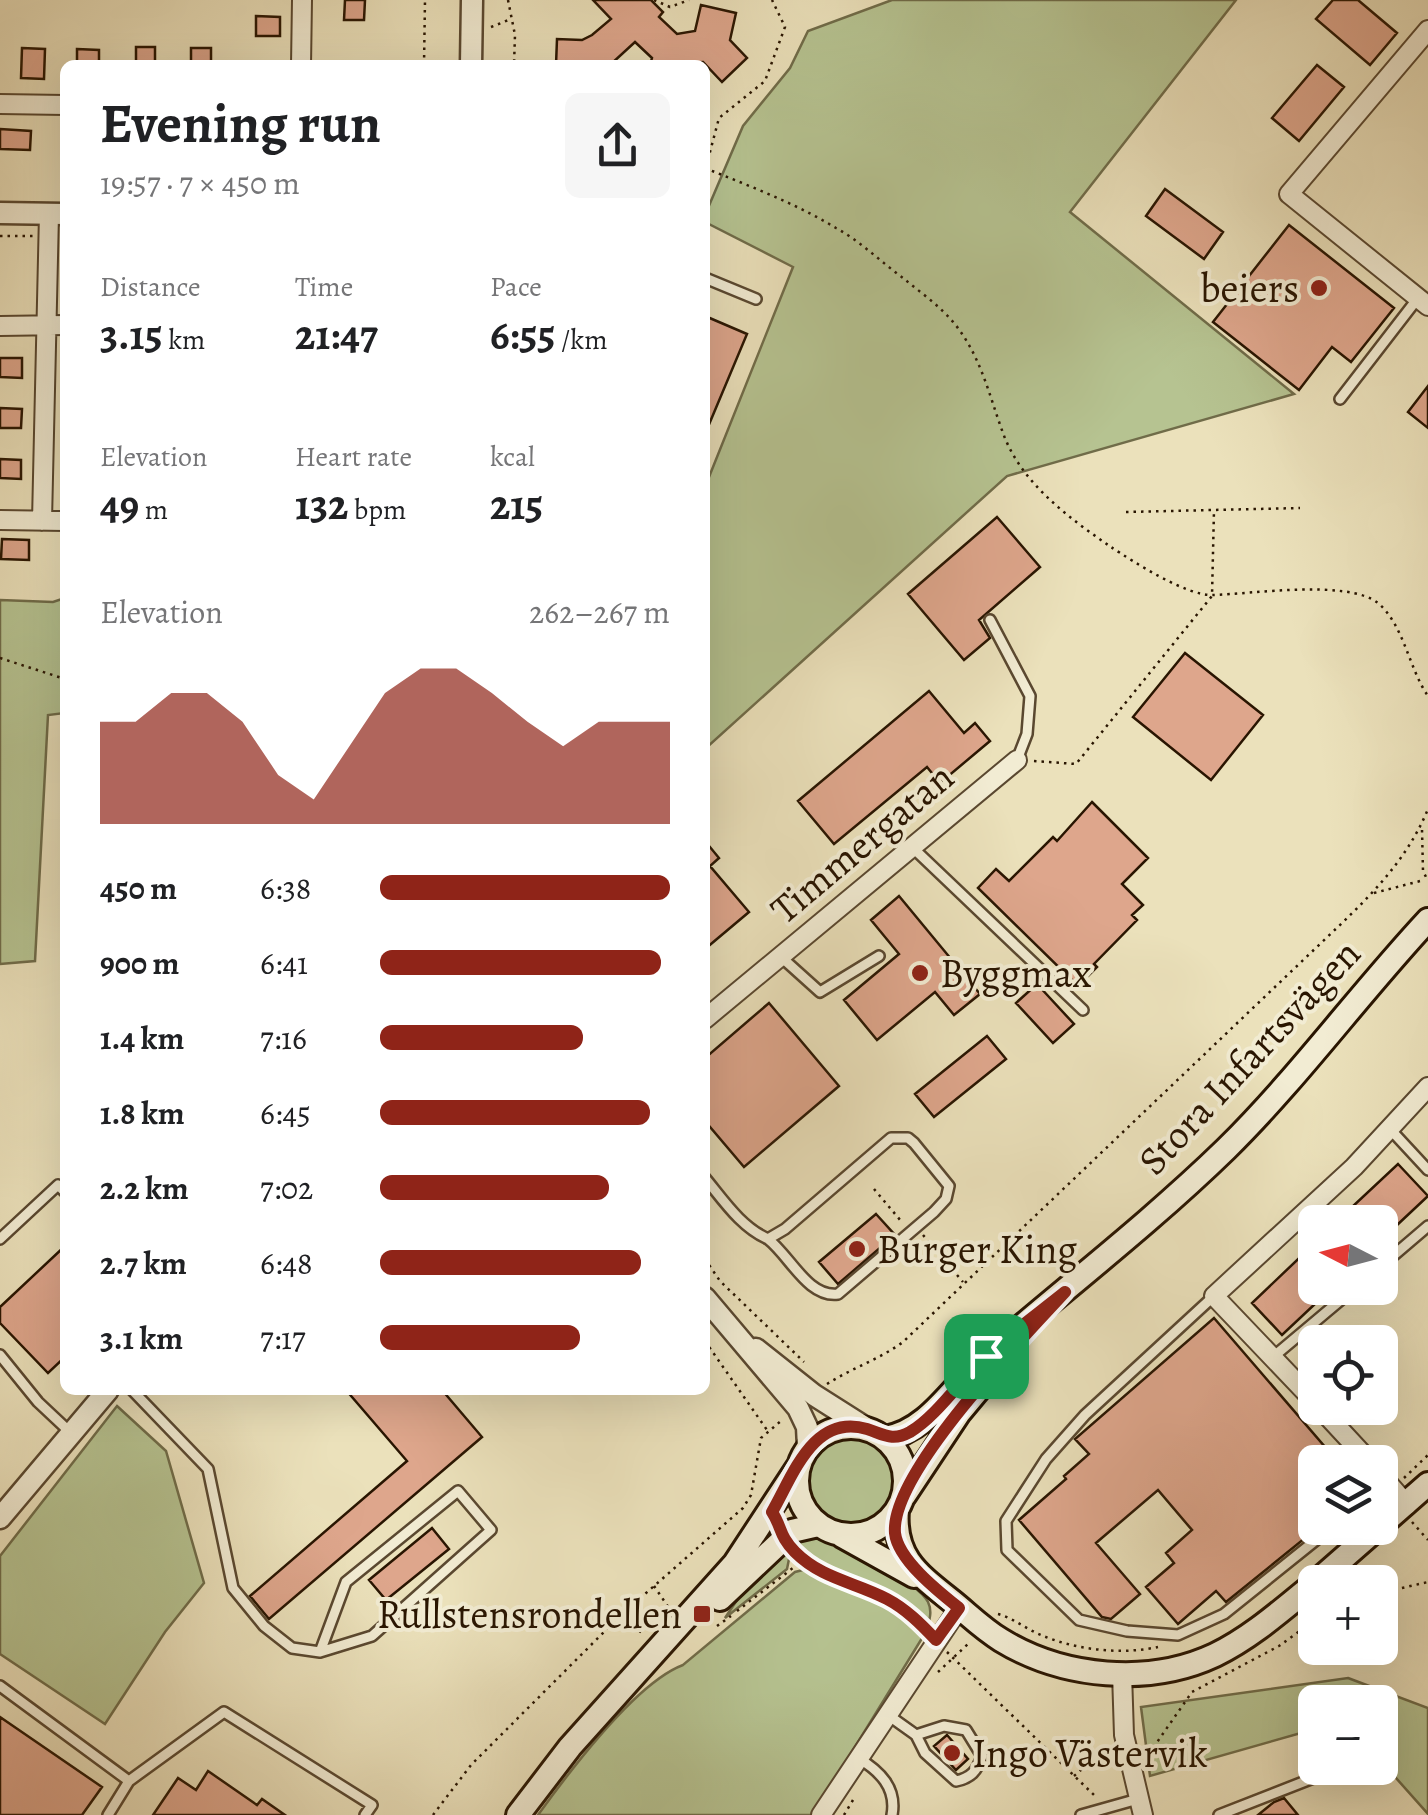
<!DOCTYPE html>
<meta charset="utf-8">
<style>
:root{--surface:#fff;--page:#f6f6f6;--text:#202124;--muted:#757577;--accent:#8f2418}
body{margin:0;font-family:Alegreya,serif;background:var(--page);color:var(--text);height:100vh;display:flex;flex-direction:column;font-size:38px;white-space:nowrap}
*{box-sizing:border-box;margin:0}
p{font-size:32px;color:var(--muted)}
.icon{flex:none;width:55px;height:55px;fill:none;stroke:currentColor;stroke-width:2;stroke-linecap:round;stroke-linejoin:round}
.map{position:relative;flex:1;overflow:hidden}
.panel{position:absolute;left:60px;top:60px;width:650px;height:1335px;display:flex;flex-direction:column;background:var(--surface);border-radius:15px;box-shadow:0 10px 40px #0002}
.panel>*{flex:none}
.needle{width:65px;rotate:276deg}
.tools{position:absolute;left:1298px;top:1205px;display:grid;gap:20px}
.tools a{display:grid;place-items:center;width:100px;height:100px;border-radius:15px;background:var(--surface);box-shadow:0 10px 40px #0002;font-size:50px}
.pin{position:absolute;display:grid;place-items:center;width:85px;height:85px;color:#fff;margin:-42px;border-radius:20px;box-shadow:0 5px 15px #0006}
.round{display:grid;place-items:center;flex:none;width:105px;height:105px;border-radius:15px;background:var(--page)}
.overview{display:flex;align-items:center;justify-content:space-between;height:170px;padding:0 40px}
h1{font-size:55px;font-weight:700;line-height:75px}
.metrics{display:grid;grid-template-columns:repeat(3,1fr);gap:15px;height:170px;padding:10px 40px}
.metrics div{display:grid;align-content:center}
.metrics b{font-size:42px;font-weight:700}
.metrics small{font-size:28px;font-weight:400}
.metrics p{font-size:28px}
.chart{height:280px;padding:20px 40px}
.chart p{display:flex;justify-content:space-between}
.chart svg{width:100%;height:180px;margin-top:10px;fill:var(--accent);opacity:.7}
ul{padding:0 40px;list-style:none;font-size:32px}
li{display:grid;grid-template-columns:160px 120px 1fr;align-items:center;height:75px}
li i{height:25px;border-radius:12px;background:var(--accent)}
.map>svg:first-child{display:block}
.green{fill:#b6c391;stroke:#706c49;stroke-width:2.5}
.building{fill:#dea68c;stroke:#291501;stroke-width:2.5}
.lines{fill:none;stroke-linecap:round;stroke-linejoin:round}
.service-casing{stroke:#5a4830;stroke-width:14}
.minor-casing{stroke:#5a4830;stroke-width:22}
.tertiary-casing{stroke:#5a4830;stroke-width:25}
.secondary-casing{stroke:#291501;stroke-width:28}
.path{stroke:#291501;stroke-width:2.5;stroke-dasharray:2.5 5;stroke-linecap:butt}
.service{stroke:#f2ecd3;stroke-width:9}
.minor{stroke:#f2ecd3;stroke-width:18}
.tertiary{stroke:#f2ecd3;stroke-width:20}
.secondary{stroke:#f2ecd3;stroke-width:22}
.route-casing{stroke:#fff;stroke-width:20}
.route{stroke:#8f2418;stroke-width:12}
.poi-dot{fill:#8f2418;stroke:#f2ecd3;stroke-width:4}
.labels{text-anchor:middle;dominant-baseline:central;stroke-width:8;stroke-linejoin:round;paint-order:stroke}
.poi-label{font-size:40px;fill:#291501;stroke:#f2ecd3;text-anchor:start}
.street-label{font-size:40px;fill:#291501;stroke:#f2ecd3}
</style>
<div class="map">
<svg width="1428" height="1815" viewBox="0 0 1428 1815">
<rect width="100%" height="100%" fill="#ebe1bb"/>
<filter id="stains"><feTurbulence type="fractalNoise" baseFrequency=".002" numOctaves="4"/><feColorMatrix values="0 0 0 0 .2 0 0 0 0 .09 0 0 0 0 .02 0 0 0 .5 -.17"/></filter>
<radialGradient id="worn" r=".72"><stop offset=".6" stop-color="#630" stop-opacity="0"/><stop offset="1" stop-color="#630" stop-opacity=".3"/></radialGradient>
<!-- green -->
<path class="green" d="M892 0H1236L1070 212 1294 394 1007 476 705 749V487L793 267 705 222V215L743 126 790 68 808 31Z
M65 598V713L48 715 35 961 0 964V600L53 602Z
M117 1406 166 1451 204 1583 165 1632 105 1724 0 1654V1556Z
M809 1481a42 42 0 1 1 84 0a42 42 0 1 1-84 0Z
M812 1536C837 1542 916 1580 928 1602 932 1610 930 1618 928 1626L894 1598 816 1563 793 1541Z
M784 1547 790 1554 787 1569 725 1618 739 1597Z
M807 1569C848 1590 892 1598 924 1635L813 1815H538C569 1772 635 1683 683 1665L795 1572Z
M1348 1678 1428 1708V1814L1380 1760V1702H1315V1729L1150 1776 1141 1707Z"/>
<!-- building -->
<path class="building" d="M345 0H365L364 20H344Z
M593 0H651L663 12 659 17 677 34 695 31 701 5 736 13 730 40 747 58 722 82 703 62 650 65 652 58 635 42 610 65H556L557 39 582 40 592 35 611 19Z
M1333 0H1358L1397 33 1370 65 1316 19Z
M256 16 280 17V36H256Z
M136 47H155V65H136Z
M22 48 45 49 44 79 21 78Z
M191 48H211V65H191Z
M77 49 99 50V65H77Z
M1317 65 1344 87 1299 141 1272 118Z
M0 129 31 131 30 150 0 149Z
M1165 189 1223 232 1204 259 1146 216Z
M1289 225 1394 308 1351 362 1332 347 1299 390 1213 322Z
M705 316 747 334 705 434Z
M0 358H22V378L0 377Z
M1428 386V428L1408 412Z
M0 408 22 409 21 428H0Z
M0 459 21 460V479L0 478Z
M997 517 1040 567 979 620 990 638 964 660 908 594Z
M2 539 29 540V560L1 559Z
M1185 653 1263 715 1211 780 1133 717Z
M929 691 964 733 975 723 990 741 940 783 927 767 834 844 798 801Z
M1092 802 1148 858 1122 884 1143 905 1132 915 1137 920 1094 964 1097 967 1078 986 978 888 996 869 1009 881 1053 837 1057 841Z
M705 841 719 858 710 866 749 912 705 949Z
M899 896 980 994 954 1015 935 992 877 1040 844 1000 899 954 871 920Z
M1037 984 1074 1024 1053 1043 1016 1003Z
M769 1003 839 1086 744 1167 705 1121V1058Z
M987 1036 1006 1059 934 1117 915 1094Z
M1398 1164 1428 1196 1380 1241V1222H1336Z
M876 1214 895 1235 838 1284 819 1262Z
M1315 1243V1288H1332L1282 1335 1252 1303Z
M65 1246V1357L48 1373 0 1323V1307Z
M1214 1318 1338 1462H1315V1530L1226 1602 1216 1591 1178 1624 1146 1587 1174 1563 1166 1553 1192 1530 1158 1490 1096 1543 1140 1594 1111 1619 1102 1617 1019 1520 1066 1479 1064 1476 1089 1454 1075 1439Z
M346 1390H442L482 1437 269 1619 250 1596 407 1461Z
M432 1528 449 1549 386 1600 369 1580Z
M0 1717 102 1787 82 1815H0Z
M947 1735 968 1759 956 1770 934 1746Z
M208 1771 257 1805 262 1799 285 1815H153L178 1778 196 1790Z
M1284 1798 1298 1815H1258L1274 1802Z"/>
<g class="lines">
<defs>
<path id="service" d="M705 278 756 299
M1340 399 1418 298
M990 620 1030 696 1027 734 1017 760
M912 847 1083 1010
M780 956 820 992 879 956
M1390 1129 1428 1170
M705 1178C724 1201 741 1227 768 1239L785 1229 891 1138H908L914 1143 949 1186 946 1199 934 1212 838 1294C808 1298 790 1256 768 1239
M0 1239 58 1185 65 1192
M1380 1267 1428 1226
M1214 1296 1085 1415 1046 1459 1006 1521 1007 1550 1079 1620 1127 1631 1178 1635 1224 1614 1331 1528
M0 1355 38 1402 71 1433
M1273 1357 1355 1288
M132 1390 208 1469 233 1588 264 1626 292 1648 320 1652 372 1636 491 1530 458 1491 346 1582 320 1652
M0 1686 129 1781
M888 1715 916 1735 925 1753 956 1781C971 1778 977 1771 982 1756L966 1730 944 1726 916 1735
M858 1758C880 1771 897 1788 892 1815
M108 1815 129 1781 224 1712 372 1805 365 1815
M1081 1815 1138 1799
M1219 1815 1339 1768"/>
<path id="minor" d="M1428 30 1289 194 1428 306
M301 65 302 0
M0 104 65 105
M0 326 65 325
M0 520 65 521
M42 521 49 214
M705 1019 1017 760
M1315 1402 1214 1296 1354 1167 1428 1087
M1320 1408 1370 1462
M1380 1474 1407 1505
M1122 1673 1124 1735 1143 1815
M821 1815 959 1608"/>
<path id="tertiary" d="M471 65 472 0
M0 213 65 214
M705 1298 798 1408 807 1427 808 1447
M756 1349 814 1395 866 1428
M0 1518 108 1390"/>
<path id="secondary" d="M797 1481a54 54 0 1 1 108 0a54 54 0 1 1-108 0Z
M885 1438C930 1431 955 1382 989 1354 1068 1286 1151 1222 1226 1149 1299 1077 1359 994 1428 920
M904 1496 959 1413 1009 1353
M897 1510C893 1557 918 1574 953 1602 969 1615 983 1629 1001 1640 1063 1678 1149 1686 1215 1655 1252 1637 1283 1609 1315 1583
M842 1536 914 1576
M1316 1582 1428 1484
M720 1599 792 1531 818 1525
M518 1815 570 1747 735 1563 798 1467"/>
</defs>
<!-- service casing -->
<use href="#service" class="service-casing"/>
<!-- minor casing -->
<use href="#minor" class="minor-casing"/>
<!-- tertiary casing -->
<use href="#tertiary" class="tertiary-casing"/>
<!-- secondary casing -->
<use href="#secondary" class="secondary-casing"/>
<!-- path -->
<path class="path" d="M508 0 515 35 514 65
M654 0 670 7 689 0
M491 27 511 19
M424 65 425 0
M706 167 719 118 765 81 785 27 772 0
M705 168C749 186 795 203 836 228 860 241 881 262 903 278 920 292 940 306 954 323 981 356 989 395 1003 433 1021 483 1069 518 1111 547 1134 562 1186 596 1213 595 1252 594 1347 579 1378 603 1404 625 1409 669 1428 696
M0 236H34
M1126 512 1300 508
M0 658 65 679
M1034 761 1076 764 1212 596 1214 510
M1422 830 1423 871 1428 881
M1374 893 1424 880
M874 1189 901 1221
M923 1235 963 1282
M705 1259 720 1281 804 1362
M705 1341 767 1430
M827 1384C852 1368 880 1359 903 1342L1320 944C1363 903 1405 865 1428 809
M1404 1478 1428 1455
M1412 1522 1428 1540
M795 1552C836 1590 882 1587 925 1629
M654 1586 669 1608
M1380 1593 1428 1582
M737 1611 802 1561
M998 1614C1013 1618 1026 1629 1041 1635 1076 1650 1121 1655 1158 1647
M622 1616 643 1634
M717 1626 731 1616
M947 1652 1096 1797
M938 1672 968 1644
M1147 1751 1153 1748 1192 1692 1279 1646 1315 1620
M1074 1776 1088 1764 1109 1757
M433 1815 471 1765 621 1615 743 1508 751 1495 761 1438 782 1420
M844 1815 853 1800"/>
<!-- service -->
<use href="#service" class="service"/>
<!-- minor -->
<use href="#minor" class="minor"/>
<!-- tertiary -->
<use href="#tertiary" class="tertiary"/>
<!-- secondary -->
<use href="#secondary" class="secondary"/>
</g>
<g class="lines">
<defs>
<path id="route" d="M1065 1292C1023 1338 890 1473 895 1533 898 1560 939 1592 959 1608L936 1640C921 1624 906 1609 887 1599 855 1582 822 1579 795 1552 779 1536 782 1527 772 1512 793 1476 813 1413 867 1429 883 1434 892 1442 910 1432 937 1416 962 1378 986 1356 1011 1333 1039 1313 1065 1292Z"/>
</defs>
<!-- route casing -->
<use href="#route" class="route-casing"/>
<!-- route -->
<use href="#route" class="route"/>
</g>
<!-- markers -->
<g class="poi-dot">
<circle cx="1319" cy="288" r="10"/>
<circle cx="920" cy="973" r="10"/>
<circle cx="857" cy="1249" r="10"/>
<rect x="692" y="1604" width="20" height="20" rx="5"/>
<circle cx="952" cy="1753" r="10"/>
</g>
<g class="labels">
<!-- poi labels -->
<g class="poi-label">
<text x="1299" y="288" text-anchor="end">beiers</text>
<text x="940" y="973">Byggmax</text>
<text x="877" y="1249">Burger King</text>
<text x="682" y="1614" text-anchor="end">Rullstensrondellen</text>
<text x="972" y="1753">Ingo Västervik</text>
</g>
<!-- street labels -->
<g class="street-label">
<text transform="translate(862 843) rotate(-40)">Timmergatan</text>
<text transform="translate(1249 1057) rotate(-47)">Stora Infartsvägen</text>
</g>
</g>
<rect width="100%" height="100%" filter="url(#stains)"/>
<rect width="100%" height="100%" fill="url(#worn)"/>
</svg>
<div class="tools">
<a><svg class="needle" viewBox="-14 -14 28 28"><path d="M0-13l5 13h-10z" fill="#e53935"/><path d="M0 13l5-13h-10z" fill="#757577"/></svg></a>
<a><svg class="icon" aria-label="locate" viewBox="0 0 24 24"><circle cx="12" cy="12" r="6"/><path d="M12 2v4M12 18v4M2 12h4M18 12h4"/></svg></a>
<a><svg class="icon" aria-label="layers" viewBox="0 0 24 24"><path d="M12 4l9 5-9 5-9-5zM3 14l9 5 9-5"/></svg></a>
<a>+</a>
<a>−</a>
</div>
<div class="pin" style="left:986px;top:1356px;background:#1e9e55"><svg class="icon" aria-label="arrive" viewBox="0 0 24 24"><path d="M6 21V4h12l-3 4 3 4H6"/></svg></div>
<section class="panel">
<div class="overview"><div><h1>Evening run</h1><p>19:57 · 7 × 450 m</p></div><a class="round"><svg class="icon" aria-label="share" viewBox="0 0 24 24"><path d="M12 15V3M7 8l5-5 5 5M5 13v7h14v-7"/></svg></a></div>
<div class="metrics">
<div><p>Distance</p><b>3.15<small> km</small></b></div>
<div><p>Time</p><b>21:47</b></div>
<div><p>Pace</p><b>6:55<small> /km</small></b></div>
</div>
<div class="metrics">
<div><p>Elevation</p><b>49<small> m</small></b></div>
<div><p>Heart rate</p><b>132<small> bpm</small></b></div>
<div><p>kcal</p><b>215</b></div>
</div>
<div class="chart"><p><span>Elevation</span>262–267 m</p>
<svg viewBox="0 0 160 44" preserveAspectRatio="none"><path d="M0 44V19L10 19L20 12L30 12L40 19L50 32L60 38L70 25L80 12L90 6L100 6L110 12L120 19L130 25L140 19L150 19L160 19V44z"/></svg>
</div>
<ul>
<li><b>450 m</b>6:38<i style="width:100%"></i></li>
<li><b>900 m</b>6:41<i style="width:97%"></i></li>
<li><b>1.4 km</b>7:16<i style="width:70%"></i></li>
<li><b>1.8 km</b>6:45<i style="width:93%"></i></li>
<li><b>2.2 km</b>7:02<i style="width:79%"></i></li>
<li><b>2.7 km</b>6:48<i style="width:90%"></i></li>
<li><b>3.1 km</b>7:17<i style="width:69%"></i></li>
</ul>
</section>
</div>
